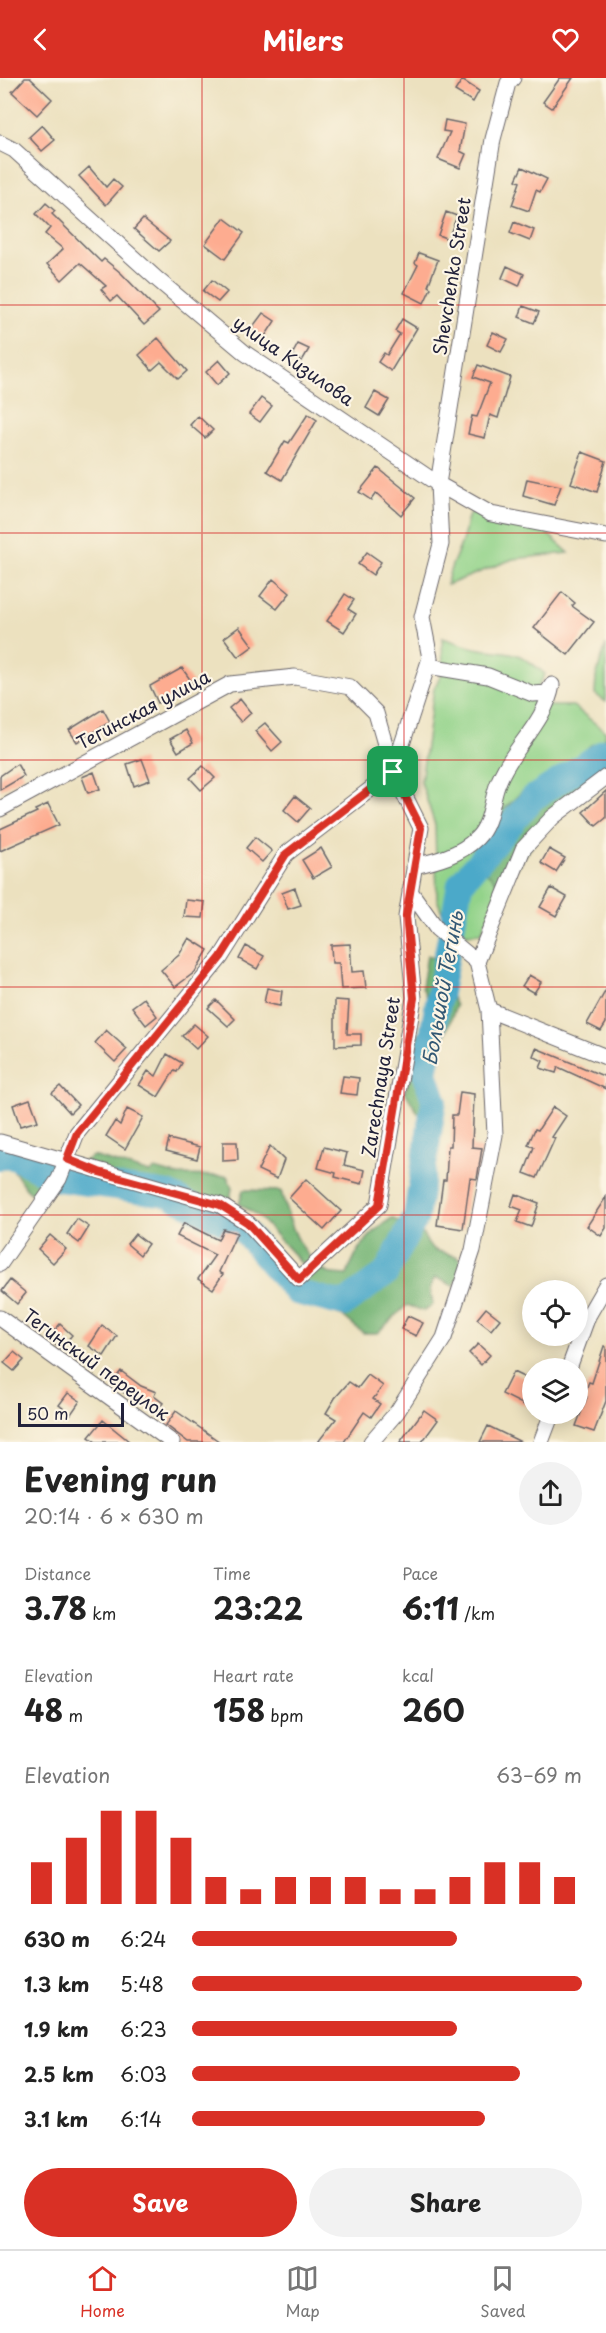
<!DOCTYPE html>
<meta charset="utf-8">
<style>
:root{--surface:#fff;--page:#f2f2f2;--text:#222;--muted:#767676;--line:#e0e0e0;--accent:#d93025}
body{margin:0;font-family:"Playpen Sans",sans-serif;background:var(--page);color:var(--text);height:100vh;display:flex;flex-direction:column;font-size:22px;white-space:nowrap}
*{box-sizing:border-box;margin:0}
p{font-size:20px;color:var(--muted)}
.icon{flex:none;width:33px;height:33px;fill:none;stroke:currentColor;stroke-width:2;stroke-linecap:round;stroke-linejoin:round}
.map{position:relative;height:1364px;overflow:hidden}
.side{display:flex;flex-direction:column;background:var(--surface);flex:1}
.side>*{flex:none}
.fabs{position:absolute;left:522px;top:1202px;display:grid;gap:12px}
.fabs a{display:grid;place-items:center;width:66px;height:66px;border-radius:50%;background:var(--surface);box-shadow:0 3px 15px #0003;font-size:30px}
.scale{position:absolute;left:18px;bottom:15px;width:106px;box-sizing:border-box;padding-left:6px;border:3px solid #22223b;border-top:0;font-size:16px;line-height:21px;white-space:nowrap;color:#22223b;-webkit-text-stroke:4px #fcf5e5;paint-order:stroke}
.pin{position:absolute;display:grid;place-items:center;width:51px;height:51px;color:#fff;margin:-26px;border-radius:12px;box-shadow:0 3px 9px #0006}
.round{display:grid;place-items:center;flex:none;width:63px;height:63px;border-radius:32px;background:var(--page)}
.head{display:flex;align-items:center;justify-content:space-between;height:102px;padding:0 24px}
h1{font-size:33px;font-weight:700;line-height:45px}
.stats{display:grid;grid-template-columns:repeat(3,1fr);gap:9px;height:102px;padding:6px 24px}
.stats div{display:grid;align-content:center}
.stats b{font-size:30px;font-weight:700}
.stats small{font-size:16px;font-weight:400}
.stats p{font-size:16px}
.chart{height:168px;padding:12px 24px}
.chart p{display:flex;justify-content:space-between}
.chart svg{width:100%;height:108px;margin-top:6px;stroke:var(--accent);stroke-width:6}
.action{display:flex;gap:12px;margin-top:auto;padding:12px 24px}
.action a{flex:1;height:69px;border-radius:36px;background:var(--accent);color:#fff;font-size:24px;font-weight:700;line-height:69px;text-align:center}
.action a+a{background:var(--page);color:var(--text)}
ul{padding:0 24px;list-style:none;font-size:20px}
li{display:grid;grid-template-columns:96px 72px 1fr;align-items:center;height:45px}
li i{height:15px;border-radius:8px;background:var(--accent)}
header{display:flex;justify-content:space-between;align-items:center;height:78px;padding:0 24px;background:var(--accent);color:#fff;font-size:27px;font-weight:700}
.tab-bar{display:flex;justify-content:space-around;align-items:center;height:84px;border-top:2px solid var(--line);background:var(--surface);font-size:16px;color:var(--muted)}
.tab-bar a{display:grid;justify-items:center;gap:3px}
.tab-bar .current{color:var(--accent)}
.map>svg:first-child{display:block}
.green{fill:#93d38a;stroke:#5a7a62;stroke-width:1.5}
.forest{fill:#76b576;stroke:#4c6c58;stroke-width:1.5}
.lines{fill:none;stroke-linecap:round;stroke-linejoin:round}
.river{stroke:#4ba9c9;stroke-width:26}
.building{fill:#fdac90}
.street-casing{stroke:#696569;stroke-width:17}
.street{stroke:#fff;stroke-width:15}
.route-casing{stroke:#fff;stroke-width:12}
.route{stroke:#d93025;stroke-width:8}
.grid{fill:none;stroke:#d62828;stroke-width:1.5;stroke-opacity:0.55}
.labels{text-anchor:middle;dominant-baseline:central;stroke-width:4.5;stroke-linejoin:round;paint-order:stroke}
.street-label{font-size:18px;fill:#22223b;stroke:#fcf5e5}
.water-label{font-size:20px;font-style:italic;fill:#325874;stroke:#fcf5e5}
</style>
<header><svg class="icon" aria-label="back" viewBox="0 0 24 24"><path d="M15 5l-7 7 7 7"/></svg>Milers<svg class="icon" aria-label="heart" viewBox="0 0 24 24"><path d="M12 20l-8-8c-3-5 5-10 8-4 3-6 11-1 8 4z"/></svg></header>
<div class="map">
<svg width="606" height="1364" viewBox="0 0 606 1364">
<rect width="100%" height="100%" fill="#fcf5e5"/>
<filter id="ink" filterUnits="userSpaceOnUse"><feTurbulence type="fractalNoise" baseFrequency=".0167" numOctaves="2"/><feDisplacementMap in="SourceGraphic" scale="12" xChannelSelector="R" yChannelSelector="G"/><feConvolveMatrix kernelMatrix="1 2 1 2 8 2 1 2 1" color-interpolation-filters="sRGB"/></filter>
<filter id="wash" filterUnits="userSpaceOnUse"><feTurbulence type="fractalNoise" baseFrequency=".008" numOctaves="4" result="noise"/><feDisplacementMap in="SourceGraphic" scale="24" xChannelSelector="R" yChannelSelector="G"/><feGaussianBlur stdDeviation="1.35" result="paint"/><feColorMatrix in="noise" values="0 0 0 0 0 0 0 0 0 0 0 0 0 0 0 0 0 1.4 0 .05"/><feComposite in="paint" operator="in"/></filter>
<g filter="url(#wash)">
<rect width="100%" height="100%" fill="#ece1bf"/>
<!-- green -->
<path class="green" d="M473 433 541 450 569 475 513 481 447 507C449 486 458 478 463 460 467 448 464 442 473 433Z
M442 560C454 563 467 569 480 571 515 576 516 571 545 596L538 609 547 628H573L606 654 603 664 591 668 559 696 523 713 502 809 481 855 466 856 443 837 437 821 435 747 421 704 434 610 443 594Z
M606 566V624L595 616 596 599Z"/>
<!-- forest -->
<path class="forest" d="M606 659V699L553 739 502 809 484 792 486 760 504 731 523 713 559 696 591 667 603 664Z
M427 877 454 886 447 909 456 928 435 984V1009L427 1034 418 1035 405 1014 414 985 417 959 432 931 422 909Z
M0 1068 26 1079 49 1084 56 1089 38 1120C18 1109 22 1096 4 1084L0 1086Z
M93 1078 150 1095 155 1091 176 1097 227 1098 232 1110 230 1122 220 1127 129 1106 107 1114 70 1106V1091Z
M243 1112 281 1113C288 1141 300 1179 328 1195 333 1197 341 1196 347 1197 355 1172 370 1154 392 1140L423 1156 428 1166 435 1172 458 1179 465 1186 454 1208 435 1199 430 1210 433 1226 424 1233 407 1227 377 1255H363L344 1239 306 1227 300 1193 304 1188 258 1138 239 1126Z"/>
<g class="lines">
<!-- river -->
<path class="river" d="M0 1079 12 1078 59 1101 168 1116 245 1154 296 1214 344 1226 386 1195 416 1139 434 1022 425 995 460 806 533 720 606 673"/>
</g>
<g id="blocks">
<!-- building -->
<path class="building" d="M25 0H30L52 21 37 37 12 14Z
M560 0H573L552 30 543 24Z
M462 2 479 13 473 24 455 13Z
M445 42 465 46 460 73 466 76 460 90 438 81 450 54 443 53Z
M42 47 55 62 42 73 29 59Z
M89 89 106 109 113 101 122 109 106 127 79 98Z
M522 89 547 101 540 114 536 112 529 133 512 127 520 104 516 102Z
M46 125 55 133 52 136 101 184 104 181 121 195 159 234 144 247 117 218 111 223 101 211 106 208 80 185 62 202 47 186 63 171 45 156 50 150 36 136Z
M446 134 457 138 448 161 438 157Z
M224 140 244 155 225 181 205 166Z
M143 141 170 163 159 173 134 151Z
M514 144 534 152 530 163 510 155Z
M419 175 438 182 428 208 431 210 424 225 404 215 418 187 415 185Z
M507 188 524 196 519 208 502 200Z
M212 202 227 214 218 224 203 213Z
M523 228 539 234 534 245 519 239Z
M263 235 275 243 264 260 251 251Z
M402 241 417 250 391 293 378 284 384 275 387 277 400 256 395 253Z
M493 254 508 261 501 274 487 267Z
M158 260 187 293 178 301 161 284 152 292 139 277Z
M298 266 309 271 302 283 292 277Z
M219 282 230 295 217 307 206 294Z
M478 287 510 299 498 340 490 337 485 360 468 356 472 338 477 339 490 305 473 299Z
M375 314 389 322 379 338 366 330Z
M261 320 272 328 260 344 249 336Z
M308 336 317 342 282 402 267 393 285 363 289 365Z
M198 338 213 352 205 360 190 347Z
M582 374 606 383 597 414 571 405Z
M378 390 415 420 401 437 376 415 371 422 359 414Z
M527 401 561 408 554 427 523 418Z
M367 474 381 484 373 497 358 486Z
M273 501 290 515 277 531 260 518Z
M562 514 575 525 572 528 594 544 568 577 534 550Z
M345 516 354 522 348 531 356 536 344 554 327 543Z
M239 549 253 568 238 579 224 560Z
M182 590 194 607 178 617 158 625 150 608Z
M240 621 251 635 241 644 229 630Z
M103 631 110 644 77 664 69 652Z
M265 645 282 664 272 673 255 653Z
M186 652 193 665 178 674 170 661Z
M142 681 150 702 134 708 127 686Z
M17 686 24 698 0 712V698Z
M203 688 215 700 201 712 190 700Z
M94 694 100 711 88 715 82 699Z
M606 713V740L596 748 583 734Z
M295 718 310 730 298 744 284 732Z
M48 726 59 747 0 773V751L37 734 35 732Z
M255 759 272 773 262 784 246 770Z
M321 770 332 789 313 800 302 782Z
M549 771 565 780 556 794 541 785Z
M295 810 301 827 288 831 282 815Z
M551 810 567 819 556 838 540 829Z
M186 822 205 824 203 840 184 839Z
M189 860 208 872 195 894 175 909 161 892 179 877Z
M350 866 352 894 364 893 366 910 341 911 339 885H332L331 867Z
M246 868 264 878 257 891 239 881Z
M529 897 541 904 534 915 522 908Z
M267 910 282 913 280 928 264 925Z
M606 912V945L601 953 587 946Z
M144 920 157 938 146 947 132 929Z
M216 922 235 941 228 948 208 930Z
M335 922 349 923 347 956H361V967L335 968Z
M194 946 208 958 196 971 182 958Z
M106 952 127 971 115 984 95 965Z
M536 970 606 999V1011L558 989 556 995 540 990 543 983 533 978Z
M167 976 182 985 177 994 174 993 158 1019 139 1007 148 993 156 998Z
M343 998 359 1000 357 1017 340 1015Z
M60 1008 78 1027 70 1035 52 1015Z
M460 1014 474 1016 472 1069 482 1070 477 1101 470 1100 463 1151 437 1147 443 1102H446L448 1068H451L452 1037H457Z
M30 1021 38 1043 20 1048 13 1027Z
M553 1029 566 1038 552 1059 555 1060 537 1100 524 1095 534 1069 528 1067 535 1051 538 1052Z
M127 1031 143 1039 125 1071 106 1058 115 1043 120 1047Z
M169 1061 200 1069 197 1081 166 1073Z
M223 1064H237L238 1082 223 1083Z
M270 1068 284 1082 277 1101 258 1092Z
M324 1069 347 1075 344 1087 365 1092 362 1106 335 1099 336 1095 318 1090Z
M306 1101 341 1133 324 1152 289 1120Z
M515 1116 539 1125 531 1149 517 1144 522 1132 511 1128Z
M606 1119V1150L601 1158 587 1148Z
M77 1141 89 1149 79 1165 67 1156Z
M184 1145 218 1162 223 1151 237 1155 219 1194 223 1196 213 1211 198 1201 215 1177 177 1158Z
M135 1156 148 1166 140 1177 127 1166Z
M50 1157 66 1171 53 1185 38 1171Z
M10 1202 26 1215 17 1226 2 1213Z
M486 1230 500 1241 491 1252 477 1241Z
M408 1238 423 1245 416 1258 401 1251Z
M60 1246 72 1257 60 1271 48 1260Z
M102 1248 117 1258 104 1278 89 1268Z
M478 1266 490 1277 481 1287 469 1275Z
M604 1268 606 1269V1323L594 1354 576 1348 587 1319 583 1318 589 1304 592 1305Z
M14 1274 24 1282 14 1293 4 1285Z
M121 1293 141 1308 156 1314 154 1318 163 1325 159 1330 128 1314 126 1316 111 1306Z
M513 1294 532 1303V1315L526 1328 502 1316Z
M368 1297 383 1308 373 1321 380 1326 371 1339 364 1334 344 1364H318L336 1341 326 1335 335 1320 349 1304 358 1310Z
M68 1315 80 1323 71 1336 59 1327Z
M424 1332 438 1342 422 1364H400Z
M176 1333 220 1364H188L166 1347Z
M103 1342 130 1364H96L89 1359Z
M488 1348 521 1364H480Z"/>
</g>
</g>
<g filter="url(#ink)">
<use href="#blocks" fill-opacity="0" stroke="#696569" stroke-width="1.5"/>
<g class="lines">
<defs>
<path id="street" d="M0 65 14 72 158 202 245 275 438 406 491 436 606 458
M393 694 430 580 422 539 441 466 438 406 493 61 508 5 513 0
M0 731 230 606 295 599 350 609 376 635 393 694 421 750 406 839 414 920 379 1127 299 1201 248 1145 220 1127 0 1064
M414 788C437 783 460 777 477 760 491 746 491 725 497 708 510 671 545 647 552 607L547 615 533 616 488 598 428 588
M410 813 437 851 477 884
M489 932 606 979
M0 1186 59 1101 77 1055 221 879 286 776 393 694
M0 1240 172 1364
M569 1290 588 1238 606 1207
M371 1364 397 1334 444 1260 473 1172 495 1057 489 932 477 884 523 771 553 739 606 699
M541 1364 552 1335"/>
</defs>
<!-- street casing -->
<use href="#street" class="street-casing"/>
<!-- street -->
<use href="#street" class="street"/>
</g>
</g>
<g class="lines" filter="url(#ink)">
<defs>
<path id="route" d="M393 694 421 750 406 838 414 920 379 1127 299 1202 248 1145 220 1127 99 1094 67 1081 77 1055 221 879 286 776Z"/>
</defs>
<!-- route casing -->
<use href="#route" class="route-casing"/>
<!-- route -->
<use href="#route" class="route"/>
</g>
<!-- grid -->
<path class="grid" d="M202 0V1364M404 0V1364M0 227H606M0 455H606M0 682H606M0 909H606M0 1137H606"/>
<g class="labels">
<!-- street labels -->
<g class="street-label">
<text transform="translate(451 198) rotate(-81)">Shevchenko Street</text>
<text transform="translate(294 282) rotate(35)">улица Кизилова</text>
<text transform="translate(143 631) rotate(-28)">Тегинская улица</text>
<text transform="translate(380 999) rotate(-81)">Zarechnaya Street</text>
<text transform="translate(97 1286) rotate(36)">Тегинский переулок</text>
</g>
<!-- water labels -->
<g class="water-label">
<text transform="translate(442 910) rotate(-80)">Большой Тегинь</text>
</g>
</g>
</svg>
<div class="fabs">
<a><svg class="icon" aria-label="locate" viewBox="0 0 24 24"><circle cx="12" cy="12" r="6"/><path d="M12 2v4M12 18v4M2 12h4M18 12h4"/></svg></a>
<a><svg class="icon" aria-label="layers" viewBox="0 0 24 24"><path d="M12 4l9 5-9 5-9-5zM3 14l9 5 9-5"/></svg></a>
</div>
<div class="scale">50 m</div>
<div class="pin" style="left:393px;top:694px;background:#1e9e55"><svg class="icon" aria-label="arrive" viewBox="0 0 24 24"><path d="M6 21V4h12l-3 4 3 4H6"/></svg></div>
</div>
<section class="side">
<div class="head"><div><h1>Evening run</h1><p>20:14 · 6 × 630 m</p></div><a class="round"><svg class="icon" aria-label="share" viewBox="0 0 24 24"><path d="M12 15V3M7 8l5-5 5 5M5 13v7h14v-7"/></svg></a></div>
<div class="stats">
<div><p>Distance</p><b>3.78<small> km</small></b></div>
<div><p>Time</p><b>23:22</b></div>
<div><p>Pace</p><b>6:11<small> /km</small></b></div>
</div>
<div class="stats">
<div><p>Elevation</p><b>48<small> m</small></b></div>
<div><p>Heart rate</p><b>158<small> bpm</small></b></div>
<div><p>kcal</p><b>260</b></div>
</div>
<div class="chart"><p><span>Elevation</span>63–69 m</p>
<svg viewBox="0 0 160 44" preserveAspectRatio="none"><path d="M5 44V27M15 44V17M25 44V6M35 44V6M45 44V17M55 44V33M65 44V38M75 44V33M85 44V33M95 44V33M105 44V38M115 44V38M125 44V33M135 44V27M145 44V27M155 44V33"/></svg>
</div>
<ul>
<li><b>630 m</b>6:24<i style="width:68%"></i></li>
<li><b>1.3 km</b>5:48<i style="width:100%"></i></li>
<li><b>1.9 km</b>6:23<i style="width:68%"></i></li>
<li><b>2.5 km</b>6:03<i style="width:84%"></i></li>
<li><b>3.1 km</b>6:14<i style="width:75%"></i></li>
</ul>
<div class="action"><a>Save</a><a>Share</a></div>
</section>
<nav class="tab-bar">
<a class="current"><svg class="icon" aria-label="home" viewBox="0 0 24 24"><path d="M3 11l9-7 9 7M6 9v11h12V9"/></svg>Home</a>
<a><svg class="icon" aria-label="map" viewBox="0 0 24 24"><path d="M3 6l6-2 6 2 6-2v14l-6 2-6-2-6 2zM9 4v14M15 6v14"/></svg>Map</a>
<a><svg class="icon" aria-label="saved" viewBox="0 0 24 24"><path d="M7 4h10v16l-5-4-5 4z"/></svg>Saved</a>
</nav>
